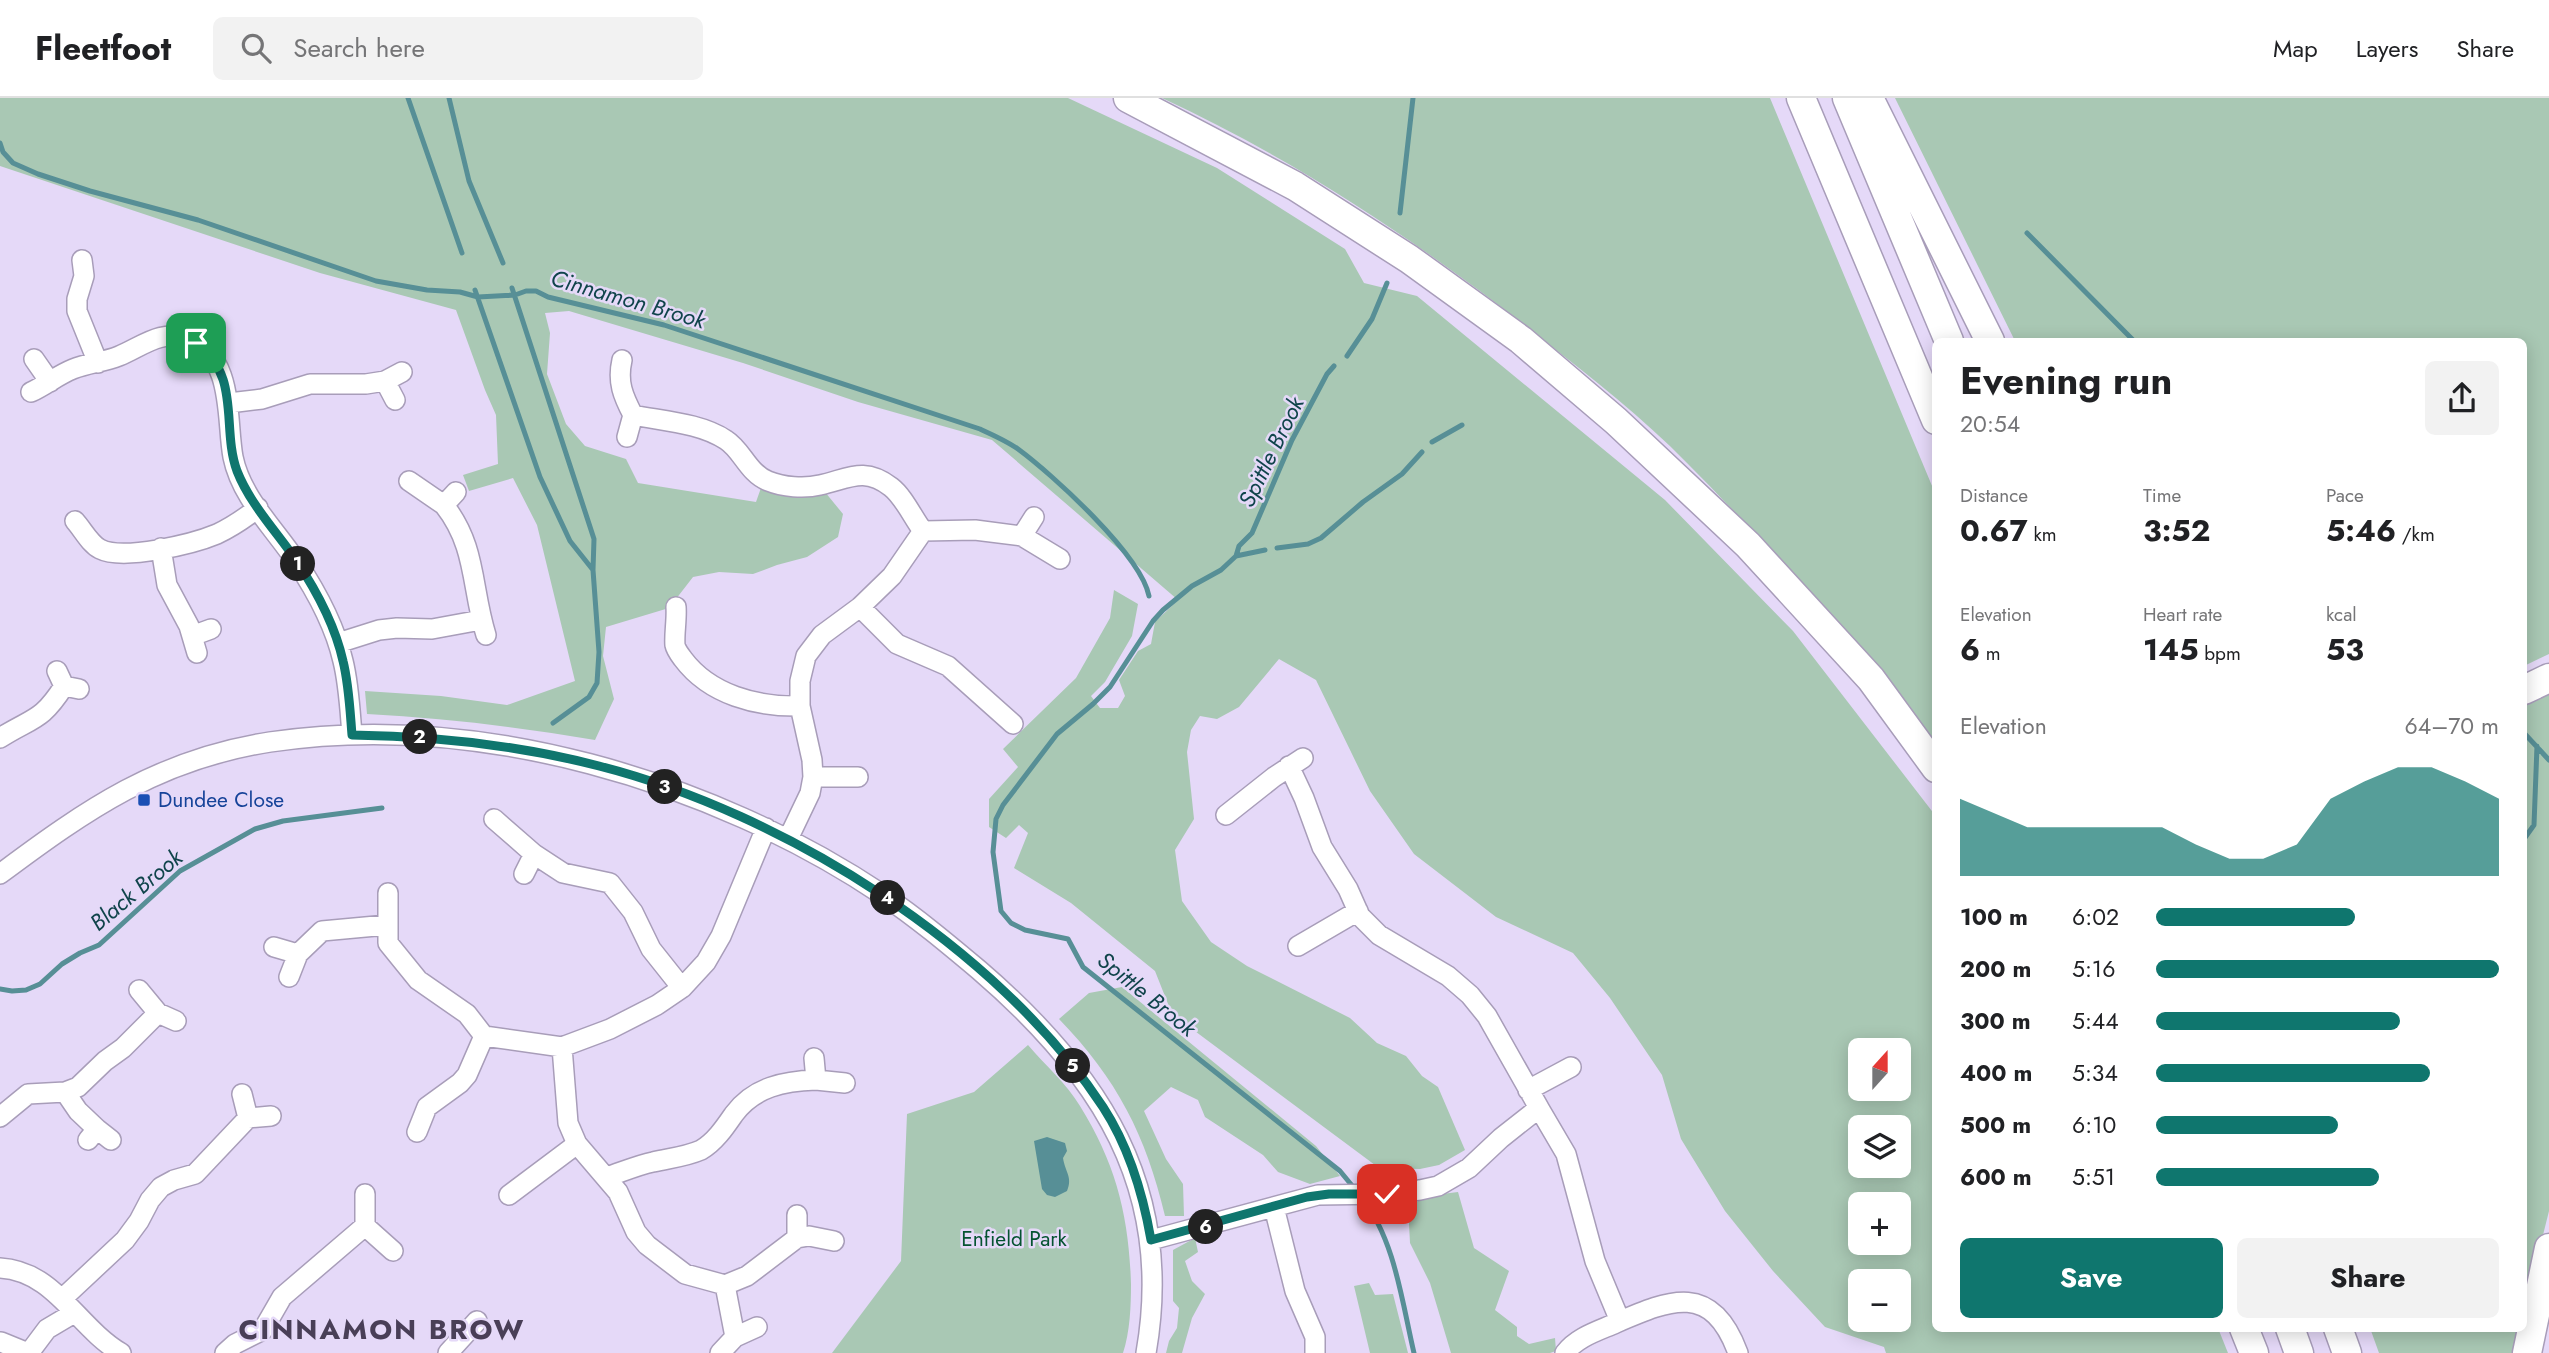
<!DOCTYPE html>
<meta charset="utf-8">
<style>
:root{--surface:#fff;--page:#f2f2f2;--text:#202124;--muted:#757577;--line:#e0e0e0;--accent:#0f766e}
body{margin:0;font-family:Jost,sans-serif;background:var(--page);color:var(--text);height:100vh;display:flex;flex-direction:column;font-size:26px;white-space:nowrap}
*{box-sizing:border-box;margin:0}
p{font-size:23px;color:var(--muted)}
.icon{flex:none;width:38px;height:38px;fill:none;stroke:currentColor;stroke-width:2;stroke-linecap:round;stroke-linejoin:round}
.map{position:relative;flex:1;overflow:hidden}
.drawer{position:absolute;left:1932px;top:240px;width:595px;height:994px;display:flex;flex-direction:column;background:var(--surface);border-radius:10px;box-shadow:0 4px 18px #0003}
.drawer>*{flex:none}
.needle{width:46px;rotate:21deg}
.buttons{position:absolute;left:1848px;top:940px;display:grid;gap:14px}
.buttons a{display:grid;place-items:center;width:63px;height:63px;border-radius:10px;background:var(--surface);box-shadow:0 4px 18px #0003;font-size:35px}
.pin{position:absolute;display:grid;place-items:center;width:60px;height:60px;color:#fff;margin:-30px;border-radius:14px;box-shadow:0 4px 10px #0006}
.km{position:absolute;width:35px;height:35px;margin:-18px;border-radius:50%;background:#222;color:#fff;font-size:19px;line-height:35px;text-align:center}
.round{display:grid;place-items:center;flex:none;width:74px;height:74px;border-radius:10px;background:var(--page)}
.headline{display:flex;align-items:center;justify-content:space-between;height:119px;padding:0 28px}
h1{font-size:38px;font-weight:700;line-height:52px}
.stats{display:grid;grid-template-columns:repeat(3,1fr);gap:10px;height:119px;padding:7px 28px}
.stats div{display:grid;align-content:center}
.stats b{font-size:30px;font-weight:700}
.stats small{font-size:19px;font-weight:400}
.stats p{font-size:19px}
.chart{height:196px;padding:14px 28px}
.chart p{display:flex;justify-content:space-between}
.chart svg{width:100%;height:126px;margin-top:7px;fill:var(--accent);opacity:.7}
.primary-button{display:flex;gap:14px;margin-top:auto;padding:14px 28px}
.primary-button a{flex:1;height:80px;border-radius:10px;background:var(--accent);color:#fff;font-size:28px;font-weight:700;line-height:80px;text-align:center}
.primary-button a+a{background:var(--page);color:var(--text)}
ul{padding:0 28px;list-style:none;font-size:23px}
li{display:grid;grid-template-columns:112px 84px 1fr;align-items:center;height:52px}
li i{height:18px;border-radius:9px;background:var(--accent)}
header{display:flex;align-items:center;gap:42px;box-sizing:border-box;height:98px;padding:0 35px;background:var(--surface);border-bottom:2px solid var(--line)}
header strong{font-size:33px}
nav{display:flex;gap:38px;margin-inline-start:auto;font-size:24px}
.search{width:490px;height:63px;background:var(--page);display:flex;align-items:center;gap:18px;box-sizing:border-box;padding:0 24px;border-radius:10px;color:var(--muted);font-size:26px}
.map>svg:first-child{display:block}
.green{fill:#a9c8b4;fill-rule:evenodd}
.water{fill:#578f96}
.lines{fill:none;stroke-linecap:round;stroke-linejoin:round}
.stream{stroke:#578f96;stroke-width:5}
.minor-casing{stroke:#a89db9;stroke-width:22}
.highway-casing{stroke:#a89db9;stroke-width:31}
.minor{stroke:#fff;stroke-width:19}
.highway{stroke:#fff;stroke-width:28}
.route-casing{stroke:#fff;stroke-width:14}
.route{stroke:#0f766e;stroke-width:9}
.transit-dot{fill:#1a4fb4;stroke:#e5d9f8;stroke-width:2.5}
.labels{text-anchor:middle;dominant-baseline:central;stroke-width:5;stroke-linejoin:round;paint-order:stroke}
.transit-label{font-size:21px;fill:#164399;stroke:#e5d9f8;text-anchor:start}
.park-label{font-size:21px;fill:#055331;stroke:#e5d9f8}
.water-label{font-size:23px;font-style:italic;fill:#10444b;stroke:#e5d9f8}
.district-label{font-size:28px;font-weight:bold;letter-spacing:2px;fill:#493f57;stroke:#e5d9f8}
</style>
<header>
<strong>Fleetfoot</strong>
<div class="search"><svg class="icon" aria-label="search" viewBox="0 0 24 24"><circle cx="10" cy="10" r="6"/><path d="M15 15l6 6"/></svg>Search here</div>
<nav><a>Map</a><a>Layers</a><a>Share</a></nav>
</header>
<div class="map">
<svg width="2549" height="1255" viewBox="0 0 2549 1255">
<rect width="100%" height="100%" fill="#e5d9f8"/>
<!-- green -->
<path class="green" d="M0 0H1068L1217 70 1345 151 1364 185 1417 198 1665 402 1793 533 1935 717 1936 1230H2218L2228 1255H1886L1884 1249 1825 1229 1773 1173 1725 1113 1681 1041 1662 977 1610 900 1573 855 1496 819 1414 756 1370 693 1316 582 1279 561 1239 609 1217 621 1200 618 1191 632 1187 654 1194 721 1175 752 1182 803 1211 844 1247 868 1350 920 1377 945 1406 958 1422 978 1438 989 1465 1052 1439 1067 1420 1071 1379 1070 1172 916 1155 873 1071 805 1014 770 1028 735 1019 727 1006 740 989 729V701L1018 669 1003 651 1076 580 1110 520 1114 492 1138 506 1132 538 1105 584 1091 598 1100 610H1118L1125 598 1119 582 1138 553 1151 546 1155 524 1178 502 992 342 858 304 743 265 569 213 545 215 550 235 547 276 566 326 585 348 626 361 638 385 756 404 762 387 825 394 843 416 838 439 807 459 777 467 753 476 719 474 693 479 669 510 606 529 603 558 614 601 595 642C519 629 444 620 367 616L365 593 441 598 507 607 575 583 537 427 513 380 469 393 463 377 498 366 496 317 485 292 456 212 320 175 0 68ZM1860 952H1899V990H1860ZM1860 1029H1899V1068H1860ZM1860 1106H1899V1144H1860ZM1860 1183H1899V1222H1860Z
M1162 0H1770L1935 395V648C1855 551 1776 454 1687 365 1643 320 1592 280 1542 241 1425 148 1298 63 1162 0Z
M1895 0H2549V556L2524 568V243H2015Z
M2549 588V1113L2524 1213V599Z
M1122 889 1316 1048 1340 1078 1310 1086 1278 1074 1263 1057 1205 1019 1198 1002 1171 989 1144 1013 1166 1061 1183 1086 1184 1118H1165C1146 1037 1117 981 1059 921L1089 895Z
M1028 947C1045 967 1067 986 1080 1008 1116 1066 1129 1118 1131 1186 1131 1208 1130 1234 1123 1255H832L901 1163 907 1016 974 994Z
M1458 1094 1474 1150 1509 1173 1495 1212 1517 1229V1238L1529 1246 1555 1240 1556 1253 1550 1255H1451L1430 1185 1410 1145 1408 1107 1434 1097Z
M1195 1140 1198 1154 1185 1163 1192 1183 1205 1196 1192 1220 1182 1255H1166L1169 1243 1177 1230 1179 1210 1173 1203V1152Z
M1369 1185 1375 1197 1393 1196 1408 1255H1370L1354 1188Z
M2370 1230H2520L2516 1255H2379Z"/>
<!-- water -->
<path class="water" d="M1047 1039 1065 1045 1067 1053 1063 1060C1065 1074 1073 1079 1067 1093L1055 1099 1047 1097 1042 1091 1034 1043Z"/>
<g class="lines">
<!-- stream -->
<path class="stream" d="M408 0 462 155
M449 0 469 83 503 165
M0 45 3 54 13 65 38 76 90 93 198 122 376 183 427 192 460 194 478 199 515 197 526 193H536L548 199 664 227 980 331C993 337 1007 343 1018 351 1052 376 1141 457 1149 498
M1400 115 1413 0
M2027 135 2134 243
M512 190 594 441 593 472
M475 192 540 379 570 443 593 472 599 554 597 585 589 599 553 625
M1347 258 1372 221 1387 185
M1334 268 1327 276 1292 342 1252 435 1239 448 1236 458 1221 472 1192 488 1163 512 1153 523 1110 589 1093 606 1057 636 1003 707 996 721 993 754 1001 813 1011 825 1025 832 1068 841 1083 869 1340 1073 1354 1090
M1432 344 1462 327
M1277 450 1308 446 1321 440 1363 404 1402 376 1422 354
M1236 458 1265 452
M2524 635 2549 662
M2524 741 2534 727 2537 648
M0 891 12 893 26 892 40 886 62 866 80 855 99 847 180 773 255 731 283 723 382 710
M1362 1100C1395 1142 1402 1204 1414 1255"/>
<defs>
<path id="minor" d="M82 162 84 178 77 201V213L98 265
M34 261 50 284
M622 262C617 284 623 298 633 317L627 339
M31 294C46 287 58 277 73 271 88 265 104 264 119 258 143 248 161 231 188 241 235 259 226 322 233 359 241 399 274 430 296 463 316 493 335 528 343 563 349 587 350 613 352 637
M395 302 385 283 402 274
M229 305 262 301 310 286H366L385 283
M633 317C663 323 701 325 726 342 742 352 748 375 768 383 783 389 804 391 820 387 848 381 864 368 891 389 904 399 913 420 923 433
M409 383 444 407
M456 394 444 407C477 449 471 489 486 537
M1034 419 1022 438 1060 461
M75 423C83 432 90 446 100 451 123 463 193 446 217 436 232 429 245 420 258 410
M161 450 167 487 189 528 197 555
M676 509C677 521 674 537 675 547 676 552 680 557 683 561 710 597 757 609 800 608
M860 509 897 546 948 568 1013 626
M192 538 211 531
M338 545 379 532 397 530 432 531 481 522
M57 573 64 588 79 591
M0 640C33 619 41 624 64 588
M813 679H858
M1226 717 1274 679 1303 660
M494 721 534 756 563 775 610 785 633 814 651 851 682 890
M788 741 810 695 813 679 812 662 800 608V583L806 558 822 537 860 509 892 478 923 433 975 432 1022 438
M0 776C87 711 159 661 270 644 477 613 711 682 883 797 917 820 948 846 979 872 1100 976 1175 1090 1146 1255
M524 776 534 756
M388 795V845L418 882 467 916 484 938 562 949 610 931 657 907 682 890 706 864 721 838 766 730
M1298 848 1358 813
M274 849 298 856 289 879
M298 856 322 833 387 827
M139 892 158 915 176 923
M562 949 568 1025 577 1046 618 1094 636 1134 647 1147 685 1176 725 1187
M814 960 816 982 845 985
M1528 992 1571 969
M65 994 78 1013 97 1031
M242 996 248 1020 271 1018
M1539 1010 1566 1056 1595 1163 1620 1223
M0 1019 28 996 65 994 78 989 105 963 123 950 158 915
M417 1034 427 1009 460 985 467 977 484 938
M88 1042 97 1031 111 1042
M607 1079C622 1074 638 1067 653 1064 670 1060 685 1059 701 1052 715 1044 725 1029 734 1016 754 989 784 983 816 982
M365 1096V1128L393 1153
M509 1097 577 1046
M1274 1109 1295 1193 1315 1239V1255
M797 1140V1117
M1151 1142 1318 1097 1387 1096 1420 1092 1438 1088 1469 1070 1501 1040 1539 1010 1487 918 1470 897 1448 878 1379 837 1360 818 1348 791 1322 749 1304 700 1289 668
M0 1170C55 1173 77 1229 121 1255
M63 1200 125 1142 139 1123 150 1102 161 1089 174 1082 195 1076 248 1020
M735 1239 725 1187 747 1178 797 1140 809 1138 834 1143
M1 1244 28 1255
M29 1255 47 1231 74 1215
M225 1255 235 1246 263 1232 282 1199 365 1128
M448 1255 477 1223
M720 1255 735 1239 757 1229
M1565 1255C1577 1239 1598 1233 1616 1225 1671 1201 1712 1184 1738 1255"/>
<path id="highway" d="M1128 0 1295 88 1409 161 1521 242 1616 323 1748 447 1871 581 1936 670
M1801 0 1936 322
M1847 0 1949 243
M1869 0 1990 243
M2524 592 2549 580
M2244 1230 2254 1255
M2290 1230 2299 1255
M2338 1230 2347 1255
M2527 1255 2549 1150"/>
</defs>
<!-- minor casing -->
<use href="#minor" class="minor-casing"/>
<!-- highway casing -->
<use href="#highway" class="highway-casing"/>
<!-- minor -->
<use href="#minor" class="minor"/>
<!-- highway -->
<use href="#highway" class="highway"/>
</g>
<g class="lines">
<defs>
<path id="route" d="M196 245C242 278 221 329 237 373 250 406 276 433 296 462 316 492 335 527 343 563 349 587 350 613 352 637 436 638 518 647 599 668 783 715 997 848 1103 1009 1129 1049 1143 1096 1151 1142L1307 1099 1329 1096H1387"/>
</defs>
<!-- route casing -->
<use href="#route" class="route-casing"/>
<!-- route -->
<use href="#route" class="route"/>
</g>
<!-- markers -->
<rect class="transit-dot" x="137" y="695" width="14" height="14" rx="3.5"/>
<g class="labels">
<!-- transit labels -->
<g class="transit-label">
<text x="158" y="702">Dundee Close</text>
</g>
<!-- park labels -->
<g class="park-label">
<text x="1014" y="1141">Enfield Park</text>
</g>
<!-- water labels -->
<g class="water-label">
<text transform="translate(628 201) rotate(16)">Cinnamon Brook</text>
<text transform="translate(1271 354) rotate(-64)">Spittle Brook</text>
<text transform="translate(136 792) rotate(-40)">Black Brook</text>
<text transform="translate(1147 896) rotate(39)">Spittle Brook</text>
</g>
<!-- district labels -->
<g class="district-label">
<text x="382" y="1231">CINNAMON BROW</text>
</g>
</g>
</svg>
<div class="buttons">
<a><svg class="needle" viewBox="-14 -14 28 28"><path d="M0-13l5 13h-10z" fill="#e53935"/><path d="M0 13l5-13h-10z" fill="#757577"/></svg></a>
<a><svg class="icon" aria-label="layers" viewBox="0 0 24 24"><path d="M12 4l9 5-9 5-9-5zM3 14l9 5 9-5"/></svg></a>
<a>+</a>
<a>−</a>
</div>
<div class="pin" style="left:196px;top:245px;background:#1e9e55"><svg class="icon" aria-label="arrive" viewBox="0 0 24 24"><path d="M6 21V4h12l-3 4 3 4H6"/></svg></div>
<div class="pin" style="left:1387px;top:1096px;background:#d93025"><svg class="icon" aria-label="check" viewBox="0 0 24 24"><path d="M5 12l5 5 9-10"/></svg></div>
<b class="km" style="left:298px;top:466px">1</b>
<b class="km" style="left:420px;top:639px">2</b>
<b class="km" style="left:665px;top:689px">3</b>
<b class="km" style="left:888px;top:800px">4</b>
<b class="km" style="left:1073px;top:968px">5</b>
<b class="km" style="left:1206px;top:1129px">6</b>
<section class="drawer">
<div class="headline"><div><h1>Evening run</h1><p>20:54</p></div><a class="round"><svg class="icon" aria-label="share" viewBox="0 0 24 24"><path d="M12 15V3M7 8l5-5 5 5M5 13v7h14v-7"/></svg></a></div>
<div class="stats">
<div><p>Distance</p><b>0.67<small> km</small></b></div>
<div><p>Time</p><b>3:52</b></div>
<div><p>Pace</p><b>5:46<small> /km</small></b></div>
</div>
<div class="stats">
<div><p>Elevation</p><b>6<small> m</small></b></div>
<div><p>Heart rate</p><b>145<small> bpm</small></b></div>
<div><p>kcal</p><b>53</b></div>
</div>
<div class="chart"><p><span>Elevation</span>64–70 m</p>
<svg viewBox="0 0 160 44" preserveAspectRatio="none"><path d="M0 44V17L10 22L20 27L30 27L40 27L50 27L60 27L70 33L80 38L90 38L100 33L110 17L120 11L130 6L140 6L150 11L160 17V44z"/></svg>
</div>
<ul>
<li><b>100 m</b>6:02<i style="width:58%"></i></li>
<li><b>200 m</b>5:16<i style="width:100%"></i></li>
<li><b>300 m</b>5:44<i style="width:71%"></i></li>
<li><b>400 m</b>5:34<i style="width:80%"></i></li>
<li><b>500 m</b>6:10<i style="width:53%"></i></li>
<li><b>600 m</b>5:51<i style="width:65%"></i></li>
</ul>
<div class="primary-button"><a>Save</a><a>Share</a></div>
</section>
</div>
